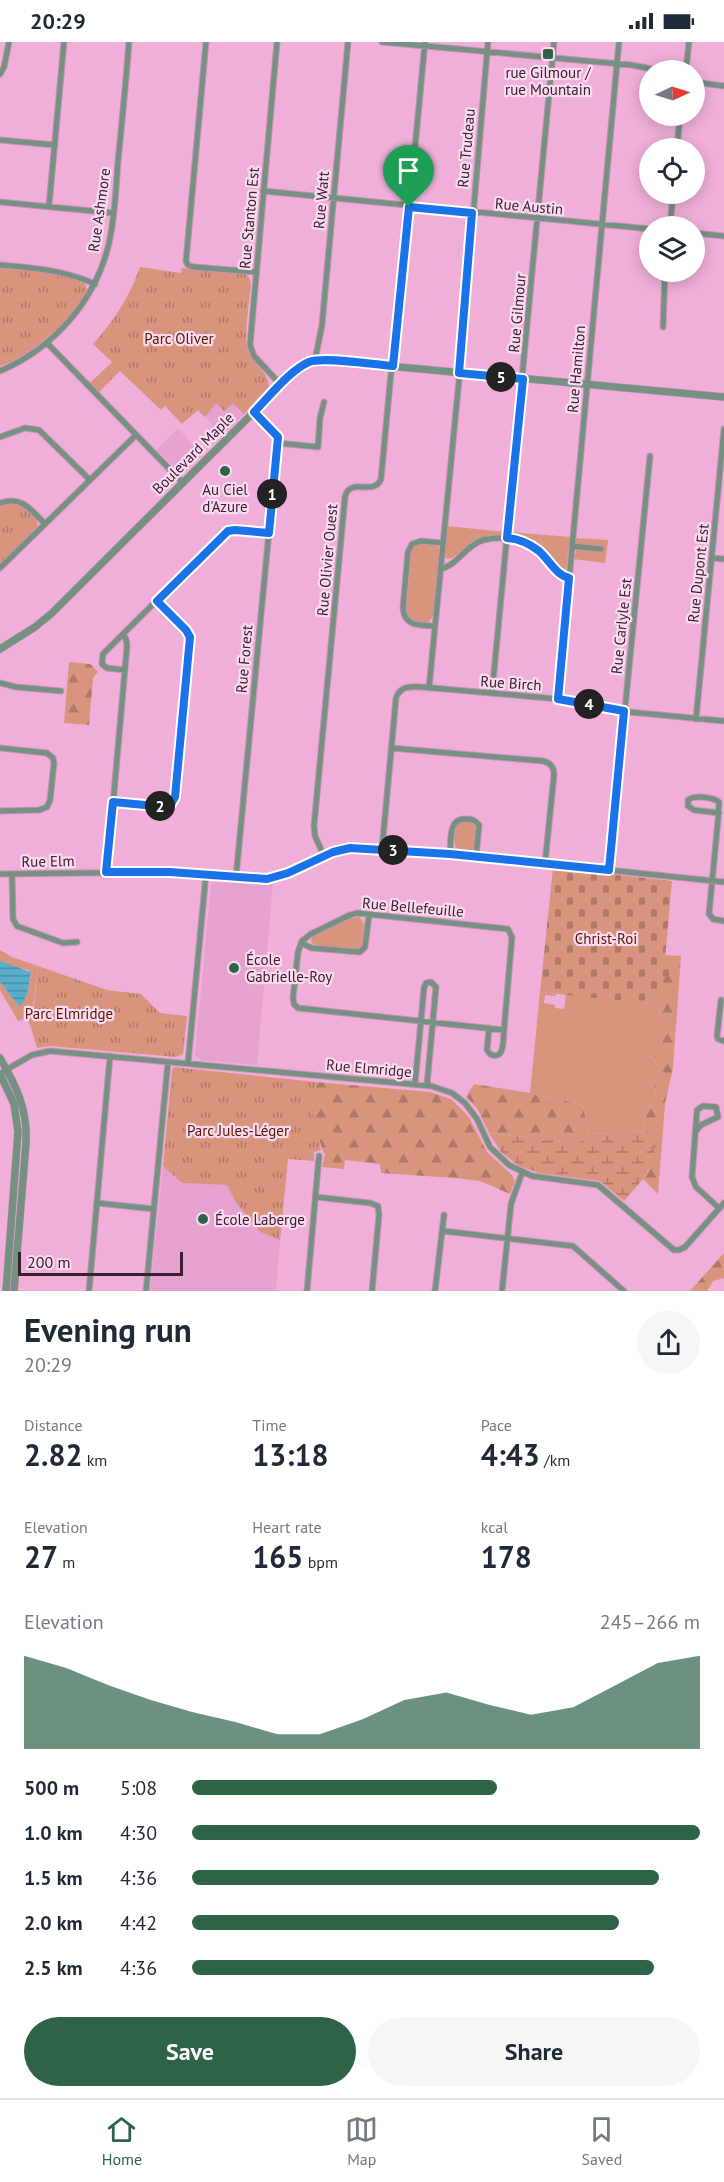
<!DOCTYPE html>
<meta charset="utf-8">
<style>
:root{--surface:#fff;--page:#f6f6f7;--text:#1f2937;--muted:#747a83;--line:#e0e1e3;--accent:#2e6348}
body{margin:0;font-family:"PT Sans",sans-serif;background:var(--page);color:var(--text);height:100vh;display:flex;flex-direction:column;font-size:22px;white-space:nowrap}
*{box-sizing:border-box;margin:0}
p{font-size:20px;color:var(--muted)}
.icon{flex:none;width:33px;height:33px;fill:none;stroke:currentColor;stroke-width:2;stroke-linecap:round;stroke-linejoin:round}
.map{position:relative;height:1249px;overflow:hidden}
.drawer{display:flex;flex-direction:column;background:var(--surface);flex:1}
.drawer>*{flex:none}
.needle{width:39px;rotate:86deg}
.controls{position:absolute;left:639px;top:18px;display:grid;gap:12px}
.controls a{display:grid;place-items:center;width:66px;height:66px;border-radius:50%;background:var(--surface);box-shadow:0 3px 15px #0003;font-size:30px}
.scale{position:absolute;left:18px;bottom:15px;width:165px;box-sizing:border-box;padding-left:6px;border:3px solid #382030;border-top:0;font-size:16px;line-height:21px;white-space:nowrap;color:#382030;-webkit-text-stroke:4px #fcdbf0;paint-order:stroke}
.pin{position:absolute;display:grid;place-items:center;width:51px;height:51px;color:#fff;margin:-62px -26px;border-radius:50% 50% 50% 0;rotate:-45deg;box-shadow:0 0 6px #0007}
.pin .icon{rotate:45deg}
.km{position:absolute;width:30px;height:30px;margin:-15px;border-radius:50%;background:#222;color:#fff;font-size:16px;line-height:30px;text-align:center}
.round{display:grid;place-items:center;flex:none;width:63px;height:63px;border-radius:32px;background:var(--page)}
.headline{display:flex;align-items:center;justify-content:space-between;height:102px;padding:0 24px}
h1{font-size:33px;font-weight:700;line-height:45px}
.metrics{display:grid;grid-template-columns:repeat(3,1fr);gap:9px;height:102px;padding:6px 24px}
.metrics div{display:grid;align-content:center}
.metrics b{font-size:30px;font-weight:700}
.metrics small{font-size:16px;font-weight:400}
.metrics p{font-size:16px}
.chart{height:168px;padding:12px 24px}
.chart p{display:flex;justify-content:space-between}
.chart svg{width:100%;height:108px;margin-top:6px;fill:var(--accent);opacity:.7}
.action{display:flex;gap:12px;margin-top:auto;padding:12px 24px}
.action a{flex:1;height:69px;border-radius:36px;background:var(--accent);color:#fff;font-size:24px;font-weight:700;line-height:69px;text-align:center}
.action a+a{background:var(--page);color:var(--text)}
ul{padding:0 24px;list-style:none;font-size:20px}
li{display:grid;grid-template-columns:96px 72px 1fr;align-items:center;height:45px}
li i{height:15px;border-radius:8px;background:var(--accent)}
.status{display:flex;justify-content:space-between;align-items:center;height:42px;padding:0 30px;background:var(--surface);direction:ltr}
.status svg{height:16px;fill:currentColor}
.tab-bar{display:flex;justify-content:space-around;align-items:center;height:84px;border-top:2px solid var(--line);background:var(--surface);font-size:16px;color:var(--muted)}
.tab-bar a{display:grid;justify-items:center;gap:3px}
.tab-bar .on{color:var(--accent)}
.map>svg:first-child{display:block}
.built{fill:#e6a1cf}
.green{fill:#d8947d}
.forest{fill:url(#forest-firs)}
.wetland{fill:url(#wetland-marsh)}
.cemetery{fill:url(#cemetery-stones)}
.park{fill:url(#park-tufts)}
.water{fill:url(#water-rules)}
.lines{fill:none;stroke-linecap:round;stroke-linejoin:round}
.minor-casing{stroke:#c790b4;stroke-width:7}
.tertiary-casing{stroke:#c790b4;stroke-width:8}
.minor{stroke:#749181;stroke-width:5}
.tertiary{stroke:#749181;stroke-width:7}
.route-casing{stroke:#fff;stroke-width:12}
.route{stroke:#1a73e8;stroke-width:8}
.poi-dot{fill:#2e6348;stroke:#fcdbf0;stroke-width:2}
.labels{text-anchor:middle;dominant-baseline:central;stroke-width:4.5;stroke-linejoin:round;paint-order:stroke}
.poi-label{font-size:15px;fill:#382030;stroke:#fcdbf0}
.street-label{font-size:15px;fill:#382030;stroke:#fcdbf0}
.park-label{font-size:15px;fill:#541600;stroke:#fcdbf0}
</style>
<div class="status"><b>20:29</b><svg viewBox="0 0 49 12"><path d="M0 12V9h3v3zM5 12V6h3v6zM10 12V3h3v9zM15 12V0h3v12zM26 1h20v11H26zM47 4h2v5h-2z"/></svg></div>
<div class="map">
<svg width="724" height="1249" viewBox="0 0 724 1249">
<defs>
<pattern id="forest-firs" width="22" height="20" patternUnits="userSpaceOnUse" patternTransform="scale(1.5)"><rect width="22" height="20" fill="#d8947d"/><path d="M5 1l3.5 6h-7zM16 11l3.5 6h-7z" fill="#b07867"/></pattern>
<pattern id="wetland-marsh" width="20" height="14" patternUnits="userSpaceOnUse" patternTransform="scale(1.5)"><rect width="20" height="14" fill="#d8947d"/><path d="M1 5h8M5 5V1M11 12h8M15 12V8" fill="none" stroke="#b07867"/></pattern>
<pattern id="cemetery-stones" width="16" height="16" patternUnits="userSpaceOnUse" patternTransform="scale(1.5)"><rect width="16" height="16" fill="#d8947d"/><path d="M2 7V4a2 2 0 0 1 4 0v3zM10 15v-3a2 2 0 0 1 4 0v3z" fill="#b07867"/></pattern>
<pattern id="park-tufts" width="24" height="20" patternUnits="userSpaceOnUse" patternTransform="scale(1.5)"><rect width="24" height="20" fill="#d8947d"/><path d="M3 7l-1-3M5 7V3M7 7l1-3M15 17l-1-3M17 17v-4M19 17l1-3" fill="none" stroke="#b07867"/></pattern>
<pattern id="water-rules" width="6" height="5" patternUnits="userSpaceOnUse" patternTransform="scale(1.5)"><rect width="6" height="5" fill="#59afc9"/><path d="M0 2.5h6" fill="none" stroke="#4b8ea4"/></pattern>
</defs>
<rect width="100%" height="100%" fill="#efafd9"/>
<!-- built -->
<path class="built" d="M220 347 244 372 222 393 198 368Z
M178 386 202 413 183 432 156 408Z
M216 838 258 842 273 841 257 1023 201 1018 195 1013 211 842Z
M163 1124 182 1141 227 1143 235 1159 260 1190 280 1198 276 1249H150Z"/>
<!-- green -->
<path class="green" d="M447 484 505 490V493L481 496 452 516 447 517 445 514Z
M511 490 570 495 566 527H559L539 506 516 495Z
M575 496 608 498 605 521 573 517 577 507 601 510 603 508 579 503 576 502Z
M422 502 438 504 440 508 433 574 429 580C421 581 414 579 407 575L406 568 411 510 415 504Z
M469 779 476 784 474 808 470 810 457 808C452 801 454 786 459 780Z
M360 875 364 883 362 905 359 908 315 903 311 900 312 895 316 893 351 876Z
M0 908 12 915 38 924 32 974 18 979 0 948V940L18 963 28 949 31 932 29 928 7 923 0 919Z
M540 950 556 952V954L545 953 544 961 555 963V966L564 967 566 952 660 963 653 1031 656 1057 645 1068 643 1088 612 1092 588 1091 583 1063 530 1051Z"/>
<!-- forest -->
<path class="forest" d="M69 620 90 622 98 630 93 636 89 683 64 681Z
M665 913 681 914 673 1026 665 1062 658 1152 643 1137C657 1118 652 1112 653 1090L643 1088 645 1068 656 1057 653 1031Z
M316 1040 430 1050 451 1057 469 1075 487 1110 512 1133 515 1139 510 1152 480 1139 455 1136 381 1131 380 1122 345 1118 344 1127 322 1125 325 1112C321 1107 314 1078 313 1070 313 1060 315 1049 316 1040Z
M474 1042 530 1051 583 1063 588 1091 583 1099 573 1101 489 1091 477 1066 466 1055Z
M724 1211V1236L713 1239 707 1249H690Z"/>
<!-- wetland -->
<path class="wetland" d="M643 1088 653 1090 655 1117 643 1137 624 1159 600 1139 539 1131 519 1124 501 1110 489 1091 573 1101 583 1099 588 1091 612 1092Z"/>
<!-- cemetery -->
<path class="cemetery" d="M553 826 672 839 665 917 672 922 674 930 670 935H663L660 963 540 950Z"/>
<!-- park -->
<path class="park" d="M140 225 181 231 182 226 245 232 249 235 251 242C250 257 243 296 248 308 253 323 268 329 269 344L244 372 233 361 224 369 216 361 205 375 198 368 182 382 165 364 161 368 120 329 99 350 90 341 112 320 93 302C114 279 130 254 140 225Z
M0 226C29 228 57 230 84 240L87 247C78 274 27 317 0 324Z
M11 461C23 463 34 469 38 482L36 487 0 522V464Z
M38 924 107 948 141 952 160 971 187 974 183 1012 176 1015 50 1004 37 1006 28 976 33 974Z
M174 1025 316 1040 313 1071 318 1086 321 1108 314 1110V1119L288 1117 280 1198 260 1190 235 1159 227 1143 182 1141 163 1124 172 1028Z"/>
<!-- water -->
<path class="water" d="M0 919 31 930 28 949 22 963H18L0 940Z"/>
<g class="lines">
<defs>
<path id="minor" d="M206 0 186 219 188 223 194 225 256 230
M277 0 250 303 254 314 281 343
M382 0 631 23 658 28
M686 28 689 0
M0 32 4 25 9 0
M694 40 724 44
M0 98 55 103
M677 106 680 74
M263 149 650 187
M0 160 113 171
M49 164 64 0
M670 184 673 152
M694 191 724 194
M0 223C33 226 64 228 95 242
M663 285 665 230
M47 301 183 441
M315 318 322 283 348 0
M0 329C54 306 96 258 109 201 115 175 116 146 118 119 122 79 126 40 129 0
M0 395 25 386 39 388 90 438
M277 401 318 405 320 376 324 360
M0 461C23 454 30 467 45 482
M572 504 601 507
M712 516 724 517
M0 526 136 393
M440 527C457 524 466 503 483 498 508 492 531 499 548 518 554 525 559 534 569 536
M434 584C419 583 404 584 403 566L408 510 412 502 421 499 443 501
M123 592 103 612 102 622 107 626 125 628
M0 641 16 645 61 649
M429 646 459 338 488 0
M492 651 554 0
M558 657 619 0
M696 677 724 387
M0 706 47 711 53 716 54 721 50 758 47 765 39 768 0 769
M391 706 543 719C551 721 554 725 554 733L545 821
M113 760 166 764 171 762 175 755 190 595 186 588 157 559
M719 771 694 768 688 764V758C695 753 712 755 719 760L718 778 709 872 713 877 724 879
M382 807 396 656C400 644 411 644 422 645L558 657 629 670 724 679
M450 812C451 800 448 775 466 777 472 777 475 778 479 783L476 815
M324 814 315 794 314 784 345 455C350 434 374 455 381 437L391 331 395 317 425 0
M609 828 650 414
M107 830 127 604 126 597 123 592 225 491 235 488 269 491
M0 832 170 830 267 837 288 831 336 808 355 806 502 817 724 840
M12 832 13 877 17 884 63 901 77 900
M236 835 278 395 254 370
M357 871 508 887 512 895 504 988 298 966 294 962 293 956 298 910 302 899 311 892 350 873Z
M301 901 312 906 360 910 365 905 369 872
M721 958 717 994 718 997 724 999
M489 986 487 1008 490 1012C505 1019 503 998 504 988
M188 1021 206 832
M4 1029 32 1013 50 1009 431 1044 452 1051 465 1061 477 1077 490 1105 509 1123 532 1134 598 1143 674 1208H679L685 1205 724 1161
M415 1042 424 946 426 941 431 940 436 945 427 1043
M696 1089 701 1083 718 1075 716 1065 703 1064 697 1068 692 1135 696 1145 719 1166
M316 1155 370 1161 378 1164 379 1173 372 1249
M97 1161 154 1167
M443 1189 573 1204 624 1249
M89 1249 110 1014
M146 1249 168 1020
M307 1249 319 1114
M435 1249 444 1173
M502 1249 511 1162 522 1131"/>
<path id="tertiary" d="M0 607 35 585 52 571 287 337C299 326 308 317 324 318L724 355
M0 1016C16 1043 28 1068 26 1101L14 1249
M0 1032 14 1062 18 1090 6 1249"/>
</defs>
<!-- minor casing -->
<use href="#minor" class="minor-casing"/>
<!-- tertiary casing -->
<use href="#tertiary" class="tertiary-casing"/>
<!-- minor -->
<use href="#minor" class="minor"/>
<!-- tertiary -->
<use href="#tertiary" class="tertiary"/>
</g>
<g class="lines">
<defs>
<path id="route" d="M409 165 472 171 459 331 523 337 507 496C519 497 530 502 539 509 549 518 556 533 569 536L558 657 624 669 609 828 450 812 350 806 333 810 288 831 267 837 170 830H106L113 760 166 765 171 762 175 755 190 595 186 588 157 559 228 489 235 488 269 491 278 395 254 370C269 355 290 328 309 320 324 314 375 323 393 324Z"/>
</defs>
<!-- route casing -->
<use href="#route" class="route-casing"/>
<!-- route -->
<use href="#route" class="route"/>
</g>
<!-- markers -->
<g class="poi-dot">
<rect x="542" y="6" width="12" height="12" rx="3"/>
<circle cx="225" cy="429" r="6"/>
<circle cx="234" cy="926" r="6"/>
<circle cx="203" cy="1177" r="6"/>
</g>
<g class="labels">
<!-- poi labels -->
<g class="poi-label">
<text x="548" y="30">rue Gilmour /<tspan x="548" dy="17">rue Mountain</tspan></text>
<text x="225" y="447">Au Ciel<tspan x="225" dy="17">d'Azure</tspan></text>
<text x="246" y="917" text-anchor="start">École<tspan x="246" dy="17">Gabrielle-Roy</tspan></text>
<text x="215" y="1177" text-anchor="start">École Laberge</text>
</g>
<!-- street labels -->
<g class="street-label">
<text transform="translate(466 106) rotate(-85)">Rue Trudeau</text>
<text transform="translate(321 158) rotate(-85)">Rue Watt</text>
<text transform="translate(529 164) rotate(5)">Rue Austin</text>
<text transform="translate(99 168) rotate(-82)">Rue Ashmore</text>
<text transform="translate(249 176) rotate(-85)">Rue Stanton Est</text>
<text transform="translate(517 271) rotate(-85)">Rue Gilmour</text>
<text transform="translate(576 327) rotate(-85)">Rue Hamilton</text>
<text transform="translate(193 411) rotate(-45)">Boulevard Maple</text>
<text transform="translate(327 518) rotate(-85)">Rue Olivier Ouest</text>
<text transform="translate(698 531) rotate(-84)">Rue Dupont Est</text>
<text transform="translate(621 584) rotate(-84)">Rue Carlyle Est</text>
<text transform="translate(244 617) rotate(-85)">Rue Forest</text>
<text transform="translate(511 641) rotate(4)">Rue Birch</text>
<text transform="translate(48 819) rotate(-1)">Rue Elm</text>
<text transform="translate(413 865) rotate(5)">Rue Bellefeuille</text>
<text transform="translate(369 1026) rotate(5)">Rue Elmridge</text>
</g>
<!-- park labels -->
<g class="park-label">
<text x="179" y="296">Parc Oliver</text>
<text x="606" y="896">Christ-Roi</text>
<text x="69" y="971">Parc Elmridge</text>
<text x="238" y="1088">Parc Jules-Léger</text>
</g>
</g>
</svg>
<div class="controls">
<a><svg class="needle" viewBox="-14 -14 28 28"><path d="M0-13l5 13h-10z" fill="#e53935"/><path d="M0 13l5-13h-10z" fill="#747a83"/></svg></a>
<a><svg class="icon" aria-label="locate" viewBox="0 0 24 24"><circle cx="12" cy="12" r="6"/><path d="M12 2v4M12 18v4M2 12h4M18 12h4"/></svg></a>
<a><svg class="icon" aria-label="layers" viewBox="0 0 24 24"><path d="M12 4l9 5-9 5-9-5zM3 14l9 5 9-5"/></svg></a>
</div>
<div class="scale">200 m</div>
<div class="pin" style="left:409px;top:165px;background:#1e9e55"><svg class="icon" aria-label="arrive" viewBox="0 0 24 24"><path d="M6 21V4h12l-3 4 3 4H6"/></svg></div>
<b class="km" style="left:272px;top:452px">1</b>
<b class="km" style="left:160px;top:764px">2</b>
<b class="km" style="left:393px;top:808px">3</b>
<b class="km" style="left:589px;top:662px">4</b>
<b class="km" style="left:501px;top:335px">5</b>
</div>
<section class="drawer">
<div class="headline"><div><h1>Evening run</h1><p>20:29</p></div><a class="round"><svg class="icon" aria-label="share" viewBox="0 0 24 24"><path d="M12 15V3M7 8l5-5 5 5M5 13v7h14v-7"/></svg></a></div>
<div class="metrics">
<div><p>Distance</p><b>2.82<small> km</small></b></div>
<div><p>Time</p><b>13:18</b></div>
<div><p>Pace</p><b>4:43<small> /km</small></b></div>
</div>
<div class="metrics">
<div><p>Elevation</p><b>27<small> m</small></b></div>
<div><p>Heart rate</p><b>165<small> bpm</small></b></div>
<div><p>kcal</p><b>178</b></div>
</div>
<div class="chart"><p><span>Elevation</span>245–266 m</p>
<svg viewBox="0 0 160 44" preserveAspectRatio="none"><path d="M0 44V6L10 11L20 18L30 24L40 29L50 33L60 38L70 38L80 32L90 24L100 21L110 26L120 30L130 27L140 18L150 9L160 6V44z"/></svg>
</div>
<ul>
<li><b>500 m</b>5:08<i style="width:60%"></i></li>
<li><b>1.0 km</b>4:30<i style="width:100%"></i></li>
<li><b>1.5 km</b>4:36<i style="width:92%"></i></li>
<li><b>2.0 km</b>4:42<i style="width:84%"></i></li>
<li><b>2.5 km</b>4:36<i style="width:91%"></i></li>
</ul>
<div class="action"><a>Save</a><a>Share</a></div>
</section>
<nav class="tab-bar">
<a class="on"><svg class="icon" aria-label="home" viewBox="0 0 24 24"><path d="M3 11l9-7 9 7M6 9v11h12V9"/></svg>Home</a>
<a><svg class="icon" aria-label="map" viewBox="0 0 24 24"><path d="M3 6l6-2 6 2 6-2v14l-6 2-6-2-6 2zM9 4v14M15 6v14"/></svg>Map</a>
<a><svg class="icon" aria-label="saved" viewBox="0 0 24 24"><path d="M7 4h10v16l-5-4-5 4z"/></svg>Saved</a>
</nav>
